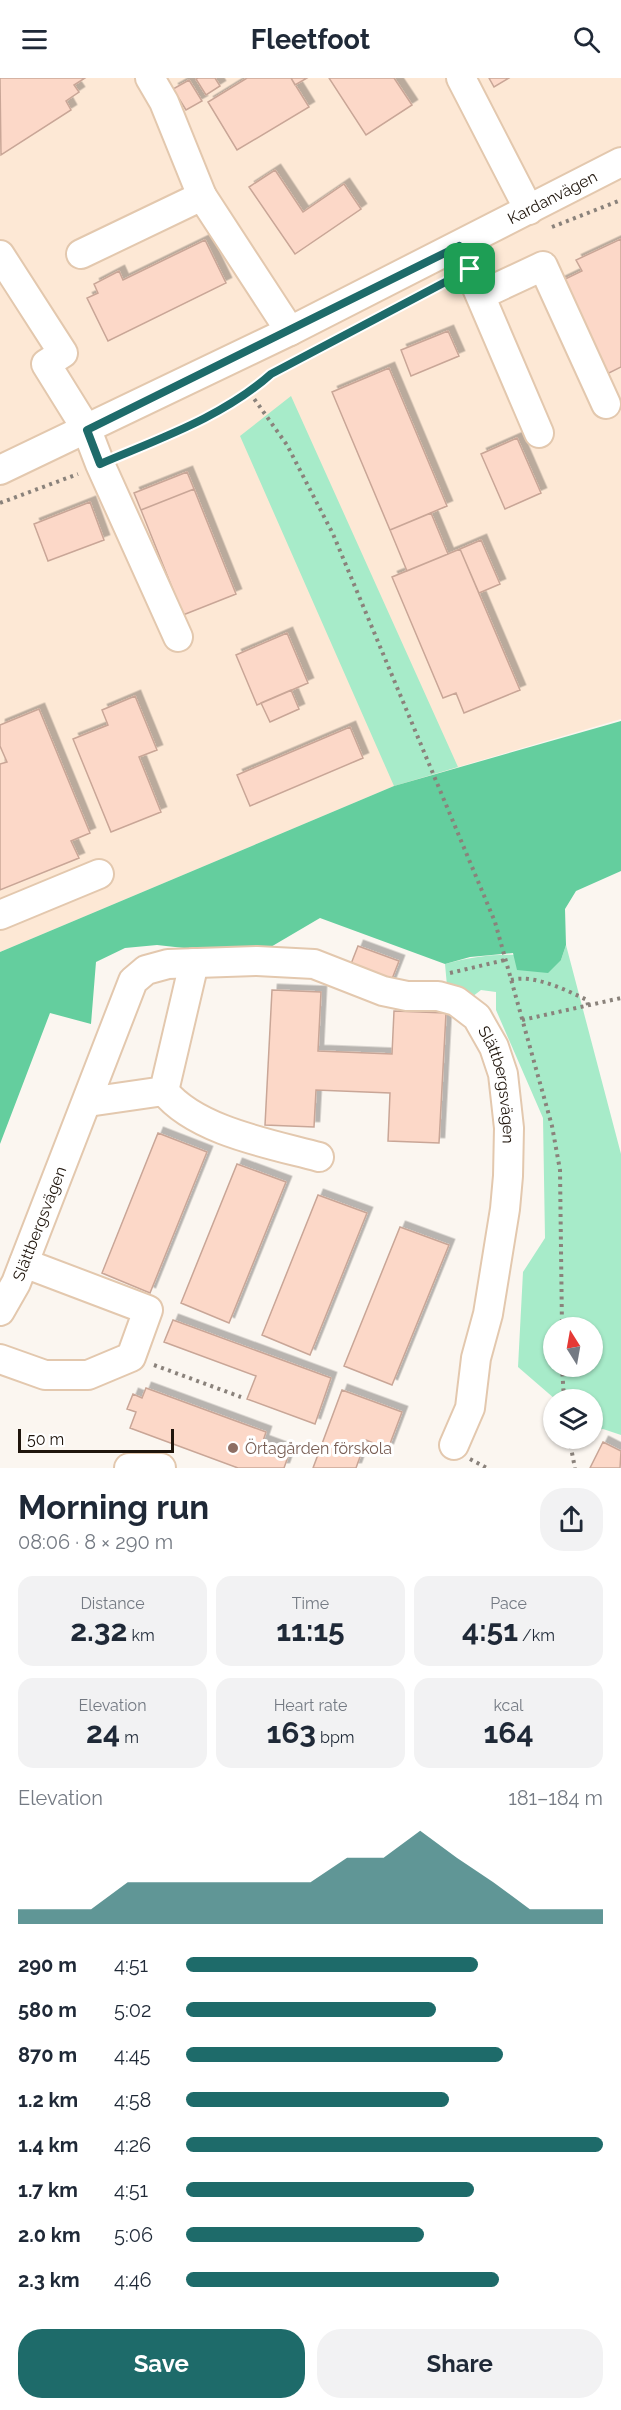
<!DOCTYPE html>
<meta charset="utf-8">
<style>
:root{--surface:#fff;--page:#f2f2f3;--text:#1f2937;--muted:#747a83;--accent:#1e6b6a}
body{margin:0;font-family:Raleway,sans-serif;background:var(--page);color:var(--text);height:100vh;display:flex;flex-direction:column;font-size:22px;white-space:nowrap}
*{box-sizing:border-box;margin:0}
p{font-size:20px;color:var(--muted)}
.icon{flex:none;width:33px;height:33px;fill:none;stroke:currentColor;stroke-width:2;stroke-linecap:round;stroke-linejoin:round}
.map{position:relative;height:1390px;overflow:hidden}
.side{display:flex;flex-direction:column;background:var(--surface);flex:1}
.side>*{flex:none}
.needle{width:39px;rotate:349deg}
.buttons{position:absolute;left:543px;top:1239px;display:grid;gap:12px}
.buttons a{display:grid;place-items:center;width:60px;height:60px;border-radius:50%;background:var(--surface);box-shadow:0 2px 4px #0004;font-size:30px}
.scale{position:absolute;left:18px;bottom:15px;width:156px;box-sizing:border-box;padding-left:6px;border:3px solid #1f150c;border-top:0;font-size:16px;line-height:21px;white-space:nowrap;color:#1f150c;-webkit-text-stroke:4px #fff;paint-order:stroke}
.pin{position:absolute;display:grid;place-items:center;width:51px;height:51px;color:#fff;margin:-26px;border-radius:12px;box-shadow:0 3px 9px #0006}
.round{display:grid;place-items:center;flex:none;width:63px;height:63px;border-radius:24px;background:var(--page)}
.head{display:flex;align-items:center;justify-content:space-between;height:102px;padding:0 18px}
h1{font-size:33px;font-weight:700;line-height:45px}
.figures{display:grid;grid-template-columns:repeat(3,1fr);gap:9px;height:102px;padding:6px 18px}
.figures div{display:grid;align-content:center;border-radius:15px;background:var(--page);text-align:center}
.figures b{font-size:30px;font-weight:700}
.figures small{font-size:16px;font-weight:400}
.figures p{font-size:16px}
.chart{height:168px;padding:12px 18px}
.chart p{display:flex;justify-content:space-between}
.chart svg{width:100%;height:108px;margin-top:6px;fill:var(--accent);opacity:.7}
.cta{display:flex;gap:12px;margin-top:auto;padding:12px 18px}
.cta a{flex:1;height:69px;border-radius:24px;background:var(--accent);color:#fff;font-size:24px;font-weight:700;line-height:69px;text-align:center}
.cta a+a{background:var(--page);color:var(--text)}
ul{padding:0 18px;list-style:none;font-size:20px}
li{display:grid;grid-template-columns:96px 72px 1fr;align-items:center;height:45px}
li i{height:15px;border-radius:8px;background:var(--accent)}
header{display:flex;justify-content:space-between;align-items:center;height:78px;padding:0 18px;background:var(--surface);font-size:27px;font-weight:700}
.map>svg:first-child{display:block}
.built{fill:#fde8d5}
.green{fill:#a7ebc9;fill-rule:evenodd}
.forest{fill:#64ce9e}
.building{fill:#fcd8c8;stroke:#c9a697;stroke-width:1.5;filter:url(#shadow)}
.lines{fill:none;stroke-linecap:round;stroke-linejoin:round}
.minor-casing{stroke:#e3c8ae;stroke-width:32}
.path{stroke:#8a827b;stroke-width:4;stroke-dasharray:3 4.5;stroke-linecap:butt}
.minor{stroke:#fff;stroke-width:28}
.route-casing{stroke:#fff;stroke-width:12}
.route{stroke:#1e6b6a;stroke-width:8}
.education-dot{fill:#8d6e63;stroke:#fff;stroke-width:2}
.labels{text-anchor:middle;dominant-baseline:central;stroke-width:6;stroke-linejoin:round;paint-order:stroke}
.street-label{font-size:16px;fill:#1f150c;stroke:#fff}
.education-label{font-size:16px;fill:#785e54;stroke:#fff;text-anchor:start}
</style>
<header><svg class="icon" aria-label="menu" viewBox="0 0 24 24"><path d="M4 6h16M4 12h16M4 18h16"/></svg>Fleetfoot<svg class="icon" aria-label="search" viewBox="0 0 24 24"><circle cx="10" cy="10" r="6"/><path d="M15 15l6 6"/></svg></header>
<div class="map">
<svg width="621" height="1390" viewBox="0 0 621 1390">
<defs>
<filter id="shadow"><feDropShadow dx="5.5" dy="-5.5" stdDeviation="0" flood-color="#0004"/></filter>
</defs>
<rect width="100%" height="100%" fill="#fbf6f0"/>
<!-- built -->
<path class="built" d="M0 0H621V641L394 708 0 874Z"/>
<!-- green -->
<path class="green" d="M291 318 458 689 394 708 240 358Z
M566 867 621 1076V1357L603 1351 593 1352 592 1322 555 1321 518 1289 523 1194 545 1160 543 1040 496 932V914L481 912 468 922 447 908 445 886C490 874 516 875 561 882ZM554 1250H592V1288H554Z"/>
<!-- forest -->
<path class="forest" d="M621 643V793L576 813 565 831 566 867 561 882 548 895 517 892 513 875 470 879 445 886 320 840 269 870 193 871 157 867 125 870 96 884 91 946 50 935 0 1066V874L394 708Z"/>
<!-- building -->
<path class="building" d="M0 0H85L74 7 79 14 66 23 71 32 1 77Z
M198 0H215L220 8 206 17 196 1Z
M247 0H291L309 29 237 72 208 24Z
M291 0H307L295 7Z
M329 0H394L412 27 366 57Z
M489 0H509L494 9Z
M189 2 202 23 186 32 173 11Z
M275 92 303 134 344 106 361 131 295 176 249 109Z
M621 161V289L603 298 559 204 582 193 576 182Z
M205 162 226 205 108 263 87 220 98 215 94 206 119 193 123 202Z
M448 253 459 278 411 298 401 272Z
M389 290 447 428 390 452 332 314Z
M517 360 541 415 505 431 481 376Z
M187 394 194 411 141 432 134 415Z
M194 411 236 516 183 537 141 432Z
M90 424 104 462 48 483 34 446Z
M431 435 448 476 407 493 390 452Z
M481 462 500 506 479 515 460 471Z
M460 471 520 612 464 635 456 615 443 620 392 499Z
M287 555 308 605 257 627 236 577Z
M291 612 299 631 270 644 261 625Z
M135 618 157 672 139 679 161 734 111 754 73 661 108 647 102 632Z
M39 631 90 755 71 763 79 780 0 812V686L7 684 0 668V647Z
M350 649 363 680 250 728 237 697Z
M358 868 399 883 390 906 349 891Z
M272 912 321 914 318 973 392 976 394 933 446 935 439 1065 388 1063 390 1015 316 1012 314 1049 265 1047Z
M158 1055 207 1074 150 1215 102 1195Z
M237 1086 286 1104 229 1245 181 1225Z
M318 1117 367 1135 310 1277 262 1257Z
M400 1149 449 1167 392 1307 344 1288Z
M173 1242 331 1300 315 1346 247 1321 256 1298 164 1264Z
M146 1310 266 1354 263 1363 290 1373 284 1390H238L130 1350 136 1334 127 1331 133 1316 142 1320Z
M342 1312 402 1334 388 1371 366 1362 356 1390H313Z
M603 1364 621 1373 620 1390H590Z"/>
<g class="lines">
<defs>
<g id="minor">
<path d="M150 0 164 24 202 118"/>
<path d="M461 0 529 132"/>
<path d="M459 168 539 355"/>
<path d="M81 176 202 118 290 253"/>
<path d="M0 177 63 275 46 286 87 352 100 386 178 559"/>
<path d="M481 217 543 188 606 326"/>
<path id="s1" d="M0 392 290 253 621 84"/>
<path d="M0 837 99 796"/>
<path d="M164 1013C196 1053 271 1066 319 1079"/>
<path d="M88 1024 164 1013 194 885"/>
<path id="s2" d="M0 1233 16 1205 133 903 146 892 168 886 257 883 314 886 383 913 407 918H438L456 923 477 939 494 969 503 996 509 1050 508 1098 505 1131 488 1236 476 1280 470 1330 454 1367"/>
<path d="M0 1281 45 1297H88L131 1279 148 1232 24 1185"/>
<path d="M129 1390H161"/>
</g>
</defs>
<!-- minor casing -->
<use href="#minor" class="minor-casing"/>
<!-- path -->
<path class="path" d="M552 149 621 122
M250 315 287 367 333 456 495 844 552 1048 560 1092 562 1250
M121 377C172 355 229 334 271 296L449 202
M0 425 78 396
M450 895 505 882
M511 902C534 896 566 912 587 922L588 927
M522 942 621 920
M154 1287 241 1319
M562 1288 564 1322
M569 1360 575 1390
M470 1381 487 1390"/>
<!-- minor -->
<use href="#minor" class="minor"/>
</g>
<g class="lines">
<defs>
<path id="route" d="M459 168 470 191 271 296C223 339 158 361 100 386L87 352Z"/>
</defs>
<!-- route casing -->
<use href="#route" class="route-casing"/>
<!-- route -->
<use href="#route" class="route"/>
</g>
<!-- markers -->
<circle class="education-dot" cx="233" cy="1370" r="6"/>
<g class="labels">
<!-- street labels -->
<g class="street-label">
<text stroke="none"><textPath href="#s1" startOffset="616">Kardanvägen</textPath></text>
<text stroke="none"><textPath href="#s2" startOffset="789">Slättbergsvägen</textPath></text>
<text stroke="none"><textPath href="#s2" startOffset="96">Slättbergsvägen</textPath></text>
</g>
<!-- education labels -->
<g class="education-label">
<text x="245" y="1370">Örtagården förskola</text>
</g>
</g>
</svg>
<div class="buttons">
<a><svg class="needle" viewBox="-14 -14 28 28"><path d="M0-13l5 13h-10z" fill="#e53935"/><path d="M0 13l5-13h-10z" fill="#747a83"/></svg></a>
<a><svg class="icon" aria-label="layers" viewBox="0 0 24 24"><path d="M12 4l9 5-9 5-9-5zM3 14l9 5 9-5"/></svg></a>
</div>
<div class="scale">50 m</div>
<div class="pin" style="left:470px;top:191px;background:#1e9e55"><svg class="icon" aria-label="arrive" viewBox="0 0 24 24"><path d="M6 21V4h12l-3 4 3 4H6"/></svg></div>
</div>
<section class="side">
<div class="head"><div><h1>Morning run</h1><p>08:06 · 8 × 290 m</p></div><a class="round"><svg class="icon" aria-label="share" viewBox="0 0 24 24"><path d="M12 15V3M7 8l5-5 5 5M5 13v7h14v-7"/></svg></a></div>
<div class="figures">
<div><p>Distance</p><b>2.32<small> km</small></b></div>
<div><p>Time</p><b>11:15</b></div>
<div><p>Pace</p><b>4:51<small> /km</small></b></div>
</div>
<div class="figures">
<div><p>Elevation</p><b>24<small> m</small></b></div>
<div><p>Heart rate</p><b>163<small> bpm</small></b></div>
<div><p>kcal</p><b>164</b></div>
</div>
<div class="chart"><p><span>Elevation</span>181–184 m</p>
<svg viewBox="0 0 160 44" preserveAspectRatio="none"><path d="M0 44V38L10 38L20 38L30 27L40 27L50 27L60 27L70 27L80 27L90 17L100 17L110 6L120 17L130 27L140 38L150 38L160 38V44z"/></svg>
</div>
<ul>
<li><b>290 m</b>4:51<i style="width:70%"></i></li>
<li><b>580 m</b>5:02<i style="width:60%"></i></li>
<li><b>870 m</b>4:45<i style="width:76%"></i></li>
<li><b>1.2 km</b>4:58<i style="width:63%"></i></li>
<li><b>1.4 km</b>4:26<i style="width:100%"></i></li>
<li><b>1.7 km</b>4:51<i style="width:69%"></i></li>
<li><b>2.0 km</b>5:06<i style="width:57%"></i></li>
<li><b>2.3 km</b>4:46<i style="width:75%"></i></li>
</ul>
<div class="cta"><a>Save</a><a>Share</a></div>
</section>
